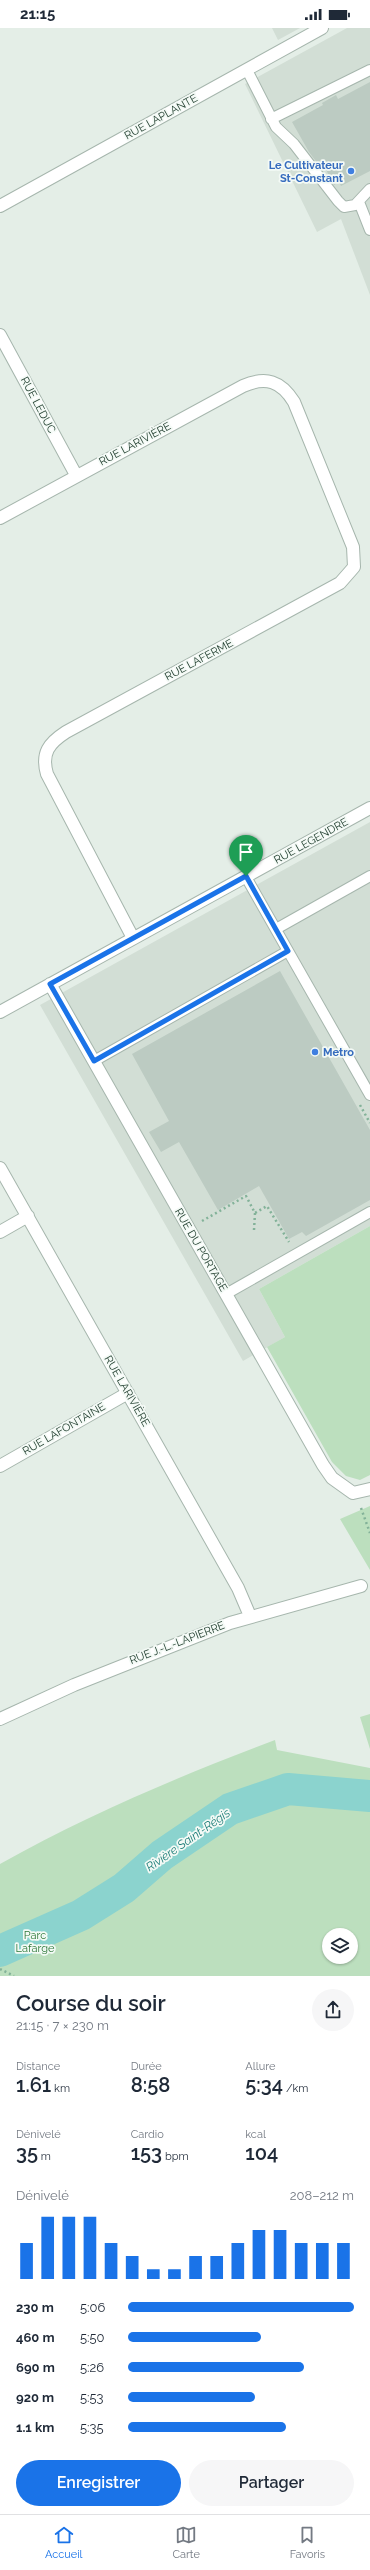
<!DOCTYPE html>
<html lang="fr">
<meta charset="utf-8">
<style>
:root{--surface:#fff;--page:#f6f6f7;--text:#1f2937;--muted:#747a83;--line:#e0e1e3;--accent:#1a73e8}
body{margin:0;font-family:Raleway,sans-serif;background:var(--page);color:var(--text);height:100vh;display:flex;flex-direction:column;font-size:15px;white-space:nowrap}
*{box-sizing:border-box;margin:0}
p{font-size:13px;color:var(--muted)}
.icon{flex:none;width:22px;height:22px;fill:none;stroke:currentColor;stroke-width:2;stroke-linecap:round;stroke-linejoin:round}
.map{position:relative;height:1948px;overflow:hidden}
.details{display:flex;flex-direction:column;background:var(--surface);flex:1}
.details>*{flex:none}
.buttons{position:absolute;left:322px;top:1900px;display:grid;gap:8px}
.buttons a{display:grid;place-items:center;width:36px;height:36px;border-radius:50%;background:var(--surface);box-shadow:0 1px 3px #0004;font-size:20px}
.pin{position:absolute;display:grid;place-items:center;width:34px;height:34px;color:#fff;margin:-41px -17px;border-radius:50% 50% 50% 0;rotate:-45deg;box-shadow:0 0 4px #0007}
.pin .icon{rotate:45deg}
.round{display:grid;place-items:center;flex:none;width:42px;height:42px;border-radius:21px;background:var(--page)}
.summary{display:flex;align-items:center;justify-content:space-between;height:68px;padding:0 16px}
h1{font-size:22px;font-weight:600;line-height:30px}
.metrics{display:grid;grid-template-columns:repeat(3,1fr);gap:6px;height:68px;padding:4px 16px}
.metrics div{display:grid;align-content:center}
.metrics b{font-size:20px;font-weight:600}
.metrics small{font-size:11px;font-weight:400}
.metrics p{font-size:11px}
.chart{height:112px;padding:8px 16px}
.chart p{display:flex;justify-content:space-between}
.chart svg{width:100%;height:72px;margin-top:4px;stroke:var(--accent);stroke-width:6}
.button{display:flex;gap:8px;margin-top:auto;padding:8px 16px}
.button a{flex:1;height:46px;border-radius:24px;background:var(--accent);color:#fff;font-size:16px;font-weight:600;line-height:46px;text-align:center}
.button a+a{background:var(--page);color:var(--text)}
ul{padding:0 16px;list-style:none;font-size:13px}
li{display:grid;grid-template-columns:64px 48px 1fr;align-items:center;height:30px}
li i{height:10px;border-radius:5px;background:var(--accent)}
.status{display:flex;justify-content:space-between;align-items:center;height:28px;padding:0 20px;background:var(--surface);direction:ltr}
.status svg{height:11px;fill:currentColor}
.tab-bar{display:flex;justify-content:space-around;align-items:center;height:56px;border-top:1px solid var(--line);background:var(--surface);font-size:11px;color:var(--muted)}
.tab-bar a{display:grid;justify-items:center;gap:2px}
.tab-bar .active{color:var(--accent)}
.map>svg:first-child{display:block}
.built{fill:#d2ded5}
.green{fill:#bcdfbe;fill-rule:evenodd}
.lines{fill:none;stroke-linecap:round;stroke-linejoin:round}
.river{stroke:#8bd3ce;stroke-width:32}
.building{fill:#bccbc2}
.lane-casing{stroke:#a6b6ad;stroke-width:12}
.street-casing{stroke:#a6b6ad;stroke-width:14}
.path{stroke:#83b299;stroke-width:2.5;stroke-dasharray:2 3;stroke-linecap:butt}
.lane{stroke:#fff;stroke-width:10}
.street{stroke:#fff;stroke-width:12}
.route-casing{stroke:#fff;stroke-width:8}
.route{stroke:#1a73e8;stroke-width:5}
.shop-dot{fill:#3f7fe0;stroke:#f4faf6;stroke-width:1.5}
.labels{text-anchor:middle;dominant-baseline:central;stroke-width:3.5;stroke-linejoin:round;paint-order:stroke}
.street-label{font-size:11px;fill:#234031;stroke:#f4faf6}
.shop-label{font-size:11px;font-weight:bold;fill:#366cbe;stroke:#f4faf6;text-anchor:end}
.park-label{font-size:11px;fill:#2c7838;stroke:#f4faf6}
.water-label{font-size:12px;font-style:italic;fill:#1b7d77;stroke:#f4faf6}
</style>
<div class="status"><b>21:15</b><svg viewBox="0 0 49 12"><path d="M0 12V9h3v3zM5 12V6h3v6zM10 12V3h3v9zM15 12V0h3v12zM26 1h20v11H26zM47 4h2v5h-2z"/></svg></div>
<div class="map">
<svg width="370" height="1948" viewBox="0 0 370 1948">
<rect width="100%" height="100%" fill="#e4eee7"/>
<!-- built -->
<path class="built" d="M272 0H300L278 12Z
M347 0H370V267L341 191 317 204 245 56Z
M370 794V1198L259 1261 285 1309 243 1333 40 977Z"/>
<!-- green -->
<path class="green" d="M370 1198V1447L360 1452 346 1448 332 1434 267 1319 285 1309 259 1261Z
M370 1478V1542L340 1491Z
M370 1686V1721L360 1689Z
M275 1712 277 1722 370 1740V1948H0V1836C89 1786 180 1748 275 1712ZM329 1907H351V1929H329Z"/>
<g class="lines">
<!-- river -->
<path class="river" d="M0 1923 81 1887 124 1860 162 1827 230 1781 288 1761 370 1768"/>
</g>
<!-- building -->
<path class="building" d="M370 54V143L341 158 339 154 334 157 322 134 318 136 309 124 292 94 323 77 322 75 336 67 338 71Z
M280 943 370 1102V1172L306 1208 302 1204 289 1211 259 1158 218 1182 179 1114 161 1124 149 1104 169 1093 132 1026Z"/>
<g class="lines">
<defs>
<path id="lane" d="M247 42 276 99 294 116 338 173 344 179 355 177 370 161
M271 91 370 42
M359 174 370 202
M246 849 370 1067
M276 901 370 848
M94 1033 288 923
M226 1266 370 1184"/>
<path id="street" d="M0 178 322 0
M0 307 76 447
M0 490 243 358C266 348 281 353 294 374L353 519 354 539 340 555 66 704C49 715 41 725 47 746L133 910
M50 956 323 1437 332 1450 353 1465 370 1461
M0 984 370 780
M0 1140 238 1560 250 1588
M0 1204 28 1188
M0 1438 128 1365
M0 1691 74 1657 230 1595 361 1558"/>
</defs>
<!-- lane casing -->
<use href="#lane" class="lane-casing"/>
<!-- street casing -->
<use href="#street" class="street-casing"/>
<!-- path -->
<path class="path" d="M360 1077 370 1095
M202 1193 246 1168 255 1185 267 1178 289 1214
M254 1202 255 1185
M361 1480 370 1505
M0 1941 14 1948"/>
<!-- lane -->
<use href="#lane" class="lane"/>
<!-- street -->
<use href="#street" class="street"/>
</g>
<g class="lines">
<defs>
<path id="route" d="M246 848 288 923 94 1033 50 956Z"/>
</defs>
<!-- route casing -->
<use href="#route" class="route-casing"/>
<!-- route -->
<use href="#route" class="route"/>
</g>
<!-- markers -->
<g class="shop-dot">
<circle cx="351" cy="143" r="4"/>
<circle cx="315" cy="1024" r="4"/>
</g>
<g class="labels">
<!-- street labels -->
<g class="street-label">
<text transform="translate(161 89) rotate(-29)">RUE LAPLANTE</text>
<text transform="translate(38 377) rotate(62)">RUE LEDUC</text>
<text transform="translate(135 416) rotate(-28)">RUE LARIVIÈRE</text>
<text transform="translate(199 632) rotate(-28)">RUE LAFERME</text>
<text transform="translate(311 813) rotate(-29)">RUE LEGENDRE</text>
<text transform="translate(201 1222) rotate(60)">RUE DU PORTAGE</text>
<text transform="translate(127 1363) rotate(60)">RUE LARIVIÈRE</text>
<text transform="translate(64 1401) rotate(-30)">RUE LAFONTAINE</text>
<text transform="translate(177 1615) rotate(-21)">RUE J.-L.-LAPIERRE</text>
</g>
<!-- shop labels -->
<g class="shop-label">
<text x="343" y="137">Le Cultivateur<tspan x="343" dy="13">St-Constant</tspan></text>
<text x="323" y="1024" text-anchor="start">Metro</text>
</g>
<!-- park labels -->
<g class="park-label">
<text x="35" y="1907">Parc<tspan x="35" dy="13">Lafarge</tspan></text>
</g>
<!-- water labels -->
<g class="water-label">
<text transform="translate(188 1812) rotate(-35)">Rivière Saint-Régis</text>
</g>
</g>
</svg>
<div class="buttons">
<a><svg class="icon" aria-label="layers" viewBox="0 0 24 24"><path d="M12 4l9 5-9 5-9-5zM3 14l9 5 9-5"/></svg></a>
</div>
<div class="pin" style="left:246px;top:848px;background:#1e9e55"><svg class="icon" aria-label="arrive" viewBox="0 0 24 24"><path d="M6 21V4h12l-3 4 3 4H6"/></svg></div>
</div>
<section class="details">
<div class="summary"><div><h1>Course du soir</h1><p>21:15 · 7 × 230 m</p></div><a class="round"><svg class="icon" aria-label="share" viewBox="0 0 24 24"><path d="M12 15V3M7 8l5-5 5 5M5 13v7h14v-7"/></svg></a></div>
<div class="metrics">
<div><p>Distance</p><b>1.61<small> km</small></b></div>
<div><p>Durée</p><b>8:58</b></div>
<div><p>Allure</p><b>5:34<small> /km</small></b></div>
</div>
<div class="metrics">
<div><p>Dénivelé</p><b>35<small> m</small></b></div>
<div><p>Cardio</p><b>153<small> bpm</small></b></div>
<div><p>kcal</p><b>104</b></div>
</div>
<div class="chart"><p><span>Dénivelé</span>208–212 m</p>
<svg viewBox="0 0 160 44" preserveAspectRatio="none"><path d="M5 44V22M15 44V6M25 44V6M35 44V6M45 44V22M55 44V30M65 44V38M75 44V38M85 44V30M95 44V30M105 44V22M115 44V14M125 44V14M135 44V22M145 44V22M155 44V22"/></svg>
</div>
<ul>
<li><b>230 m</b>5:06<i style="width:100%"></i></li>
<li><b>460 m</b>5:50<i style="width:59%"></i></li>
<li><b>690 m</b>5:26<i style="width:78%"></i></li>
<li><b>920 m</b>5:53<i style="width:56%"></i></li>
<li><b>1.1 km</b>5:35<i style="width:70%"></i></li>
</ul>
<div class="button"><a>Enregistrer</a><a>Partager</a></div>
</section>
<nav class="tab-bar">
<a class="active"><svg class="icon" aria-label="home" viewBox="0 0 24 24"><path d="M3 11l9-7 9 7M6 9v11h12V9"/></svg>Accueil</a>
<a><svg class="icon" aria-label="map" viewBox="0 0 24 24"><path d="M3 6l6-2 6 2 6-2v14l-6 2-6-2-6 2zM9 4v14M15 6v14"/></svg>Carte</a>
<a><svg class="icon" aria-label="saved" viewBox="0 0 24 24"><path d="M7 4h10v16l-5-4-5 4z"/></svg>Favoris</a>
</nav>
